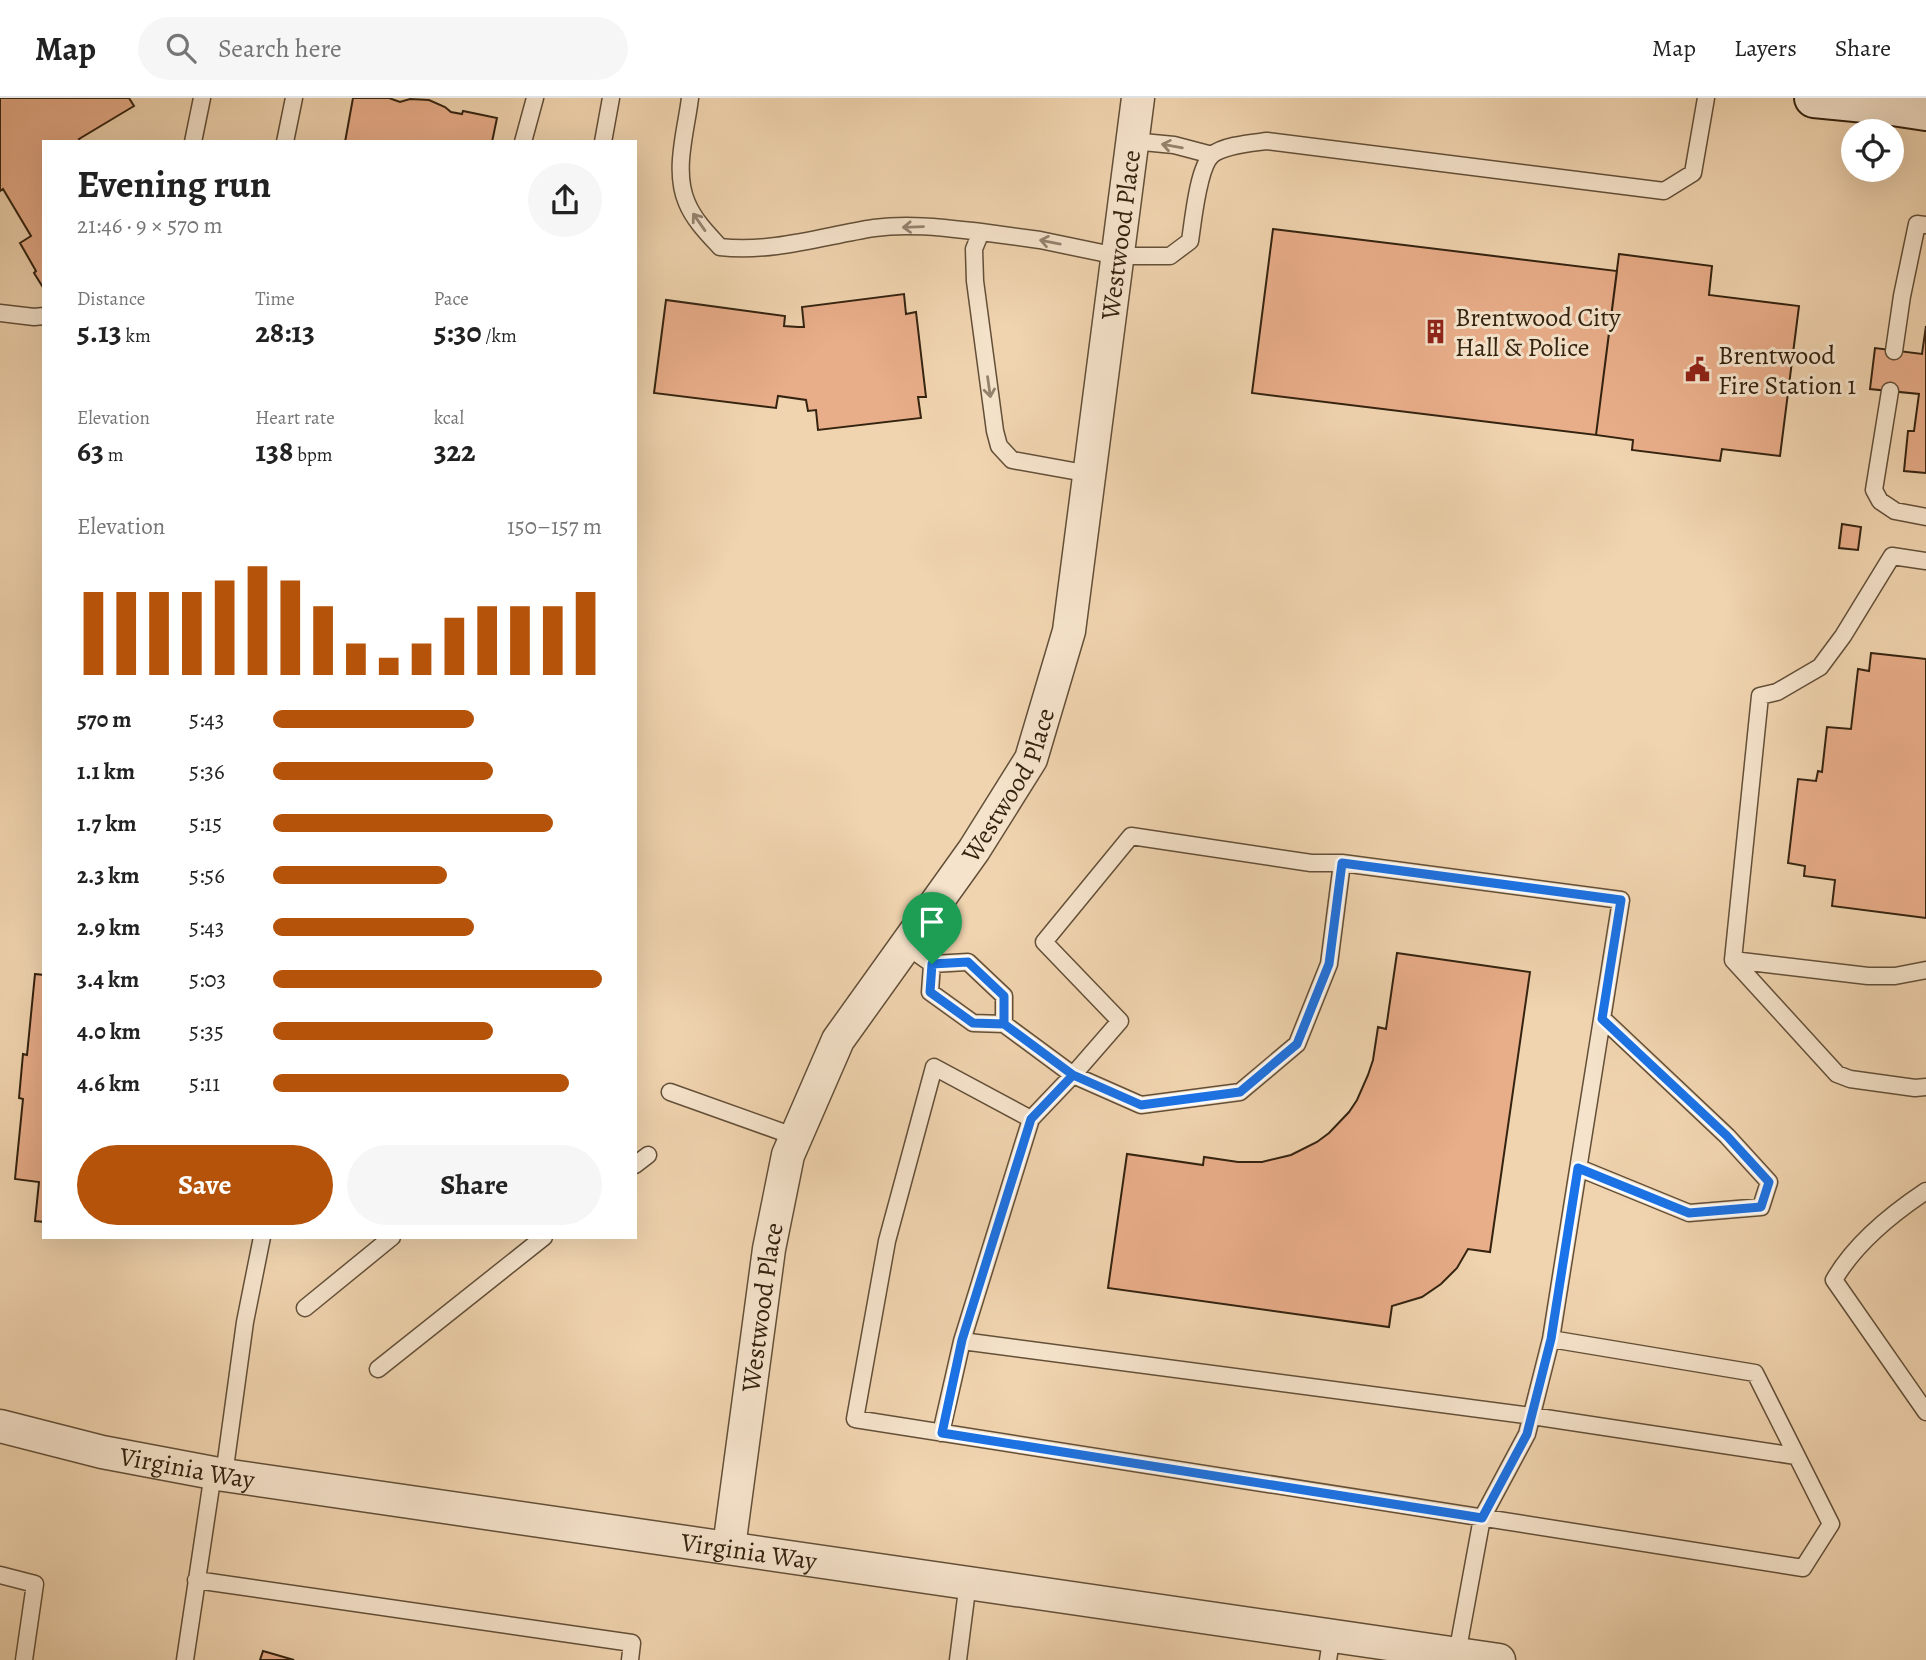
<!DOCTYPE html>
<meta charset="utf-8">
<style>
:root{--surface:#fff;--page:#f6f6f6;--text:#222;--muted:#767676;--line:#e0e0e0;--accent:#b45309}
body{margin:0;font-family:Alegreya,serif;background:var(--page);color:var(--text);height:100vh;display:flex;flex-direction:column;font-size:26px;white-space:nowrap}
*{box-sizing:border-box;margin:0}
p{font-size:23px;color:var(--muted)}
.icon{flex:none;width:38px;height:38px;fill:none;stroke:currentColor;stroke-width:2;stroke-linecap:round;stroke-linejoin:round}
.map{position:relative;flex:1;overflow:hidden}
.panel{position:absolute;left:42px;top:42px;width:595px;height:1099px;display:flex;flex-direction:column;background:var(--surface);border-radius:0px;box-shadow:0 7px 28px #0002}
.panel>*{flex:none}
.tools{position:absolute;left:1841px;top:21px;display:grid;gap:14px}
.tools a{display:grid;place-items:center;width:63px;height:63px;border-radius:50%;background:var(--surface);box-shadow:0 7px 28px #0002;font-size:35px}
.pin{position:absolute;display:grid;place-items:center;width:60px;height:60px;color:#fff;margin:-72px -30px;border-radius:50% 50% 50% 0;rotate:-45deg;box-shadow:0 0 7px #0007}
.pin .icon{rotate:45deg}
.round{display:grid;place-items:center;flex:none;width:74px;height:74px;border-radius:37px;background:var(--page)}
.head{display:flex;align-items:center;justify-content:space-between;height:119px;padding:0 35px}
h1{font-size:38px;font-weight:700;line-height:52px}
.stats{display:grid;grid-template-columns:repeat(3,1fr);gap:10px;height:119px;padding:7px 35px}
.stats div{display:grid;align-content:center}
.stats b{font-size:30px;font-weight:700}
.stats small{font-size:19px;font-weight:400}
.stats p{font-size:19px}
.chart{height:196px;padding:14px 35px}
.chart p{display:flex;justify-content:space-between}
.chart svg{width:100%;height:126px;margin-top:7px;stroke:var(--accent);stroke-width:6}
.cta{display:flex;gap:14px;margin-top:auto;padding:14px 35px}
.cta a{flex:1;height:80px;border-radius:42px;background:var(--accent);color:#fff;font-size:28px;font-weight:700;line-height:80px;text-align:center}
.cta a+a{background:var(--page);color:var(--text)}
ul{padding:0 35px;list-style:none;font-size:23px}
li{display:grid;grid-template-columns:112px 84px 1fr;align-items:center;height:52px}
li i{height:18px;border-radius:9px;background:var(--accent)}
header{display:flex;align-items:center;gap:42px;box-sizing:border-box;height:98px;padding:0 35px;background:var(--surface);border-bottom:2px solid var(--line)}
header strong{font-size:33px}
nav{display:flex;gap:38px;margin-inline-start:auto;font-size:24px}
.search{width:490px;height:63px;background:var(--page);display:flex;align-items:center;gap:18px;box-sizing:border-box;padding:0 24px;border-radius:38px;color:var(--muted);font-size:26px}
.map>svg:first-child{display:block}
.building{fill:#e8ad89;stroke:#342310;stroke-width:2}
.lines{fill:none;stroke-linecap:round;stroke-linejoin:round}
.lane-casing{stroke:#634f38;stroke-width:19}
.street-casing{stroke:#634f38;stroke-width:35}
.secondary-casing{stroke:#342310;stroke-width:42}
.lane{stroke:#f5e3cb;stroke-width:16}
.street{stroke:#f5e3cb;stroke-width:32}
.secondary{stroke:#f5e3cb;stroke-width:38}
.oneway{stroke:#94836e}
.route-casing{stroke:#fff;stroke-width:14}
.route{stroke:#1a73e8;stroke-width:9}
.labels{text-anchor:middle;dominant-baseline:central;stroke-width:6;stroke-linejoin:round;paint-order:stroke}
.street-label{font-size:26px;fill:#342310;stroke:#f5e3cb}
.poi-label{font-size:26px;fill:#342310;stroke:#f5e3cb;text-anchor:start}
</style>
<header>
<strong>Map</strong>
<div class="search"><svg class="icon" aria-label="search" viewBox="0 0 24 24"><circle cx="10" cy="10" r="6"/><path d="M15 15l6 6"/></svg>Search here</div>
<nav><a>Map</a><a>Layers</a><a>Share</a></nav>
</header>
<div class="map">
<svg width="1926" height="1562" viewBox="0 0 1926 1562">
<rect width="100%" height="100%" fill="#f0d4af"/>
<filter id="stains"><feTurbulence type="fractalNoise" baseFrequency=".00286" numOctaves="4"/><feColorMatrix values="0 0 0 0 .2 0 0 0 0 .09 0 0 0 0 .02 0 0 0 .5 -.17"/></filter>
<radialGradient id="worn" r=".72"><stop offset=".6" stop-color="#630" stop-opacity="0"/><stop offset="1" stop-color="#630" stop-opacity=".3"/></radialGradient>
<!-- building -->
<path class="building" d="M0 0H129L134 8 79 41 81 44H44V191L34 175 36 173 20 145 31 138 3 91 0 93Z
M353 0H389L400 4 410 1 429 2 445 9 451 14 462 16 463 13 497 20 492 44H345Z
M1273 131 1617 173 1596 337 1252 295Z
M1619 156 1712 168 1709 197 1799 208 1780 358 1722 351 1720 363 1632 352 1633 342 1596 337Z
M904 196 906 216 916 214 926 299H918L921 320 818 332 816 312 808 313 806 302 778 298 776 310 654 295 666 202 785 218 784 228 798 229H804L802 209Z
M1926 228V375L1904 373 1908 333H1914L1919 296 1870 291 1875 250 1922 256Z
M1842 426 1861 429 1858 452 1839 450Z
M1871 555 1926 561V820L1832 808 1835 782 1804 778 1805 768 1788 765 1798 681 1816 683 1818 673 1822 674 1827 629 1851 631 1858 571 1869 573Z
M1397 855 1530 874 1490 1154 1468 1151 1457 1170 1441 1186 1422 1199 1392 1208 1389 1229 1108 1190 1127 1056 1203 1067 1204 1059 1238 1064H1262L1291 1057 1317 1044 1329 1035 1349 1014 1357 1002 1368 977 1373 962 1378 929 1386 931Z
M35 876 44 877V1124L35 1123 39 1084 15 1081 23 1001 19 1000 23 956 27 957Z
M263 1553 294 1562H260Z"/>
<g class="lines">
<defs>
<path id="lane" d="M690 0C686 33 673 73 687 105 694 122 708 136 720 149 773 155 823 138 874 130 910 125 946 130 981 134
M1132 43 1174 47 1212 57
M193 44 202 0
M285 44 294 0
M523 44 535 0
M603 44 611 0
M0 215 34 219 44 218
M1894 253 1902 198 1917 126 1926 127
M1890 293 1874 392 1880 403 1895 413 1926 419
M1090 376 1012 362 999 348 995 333 975 183 974 151 981 134 1040 142 1117 158H1170L1190 143C1193 124 1198 69 1212 57 1224 47 1252 45 1267 43L1664 93 1693 75 1706 0
M1926 463 1892 458 1843 538 1820 569 1777 594 1760 598 1733 862 1837 976 1850 981 1915 990 1926 989
M905 847 932 866 968 864 1004 898V926L973 925 930 894 932 866
M1733 862 1868 878H1895L1926 872
M1004 926 1073 977 1031 1021 934 969 887 1143 855 1321 1803 1470 1831 1426 1755 1275 1551 1241 1621 802 1342 765H1311L1131 738 1044 844 1120 923 1073 977 1141 1007 1240 994 1297 946 1329 866 1342 765
M670 994 796 1039
M1031 1021 962 1243 1532 1318 1796 1358
M635 1067 648 1057
M1579 1070 1689 1115 1761 1109 1769 1084 1727 1038 1603 921
M1926 1093C1893 1115 1854 1147 1834 1182L1926 1314
M305 1210 392 1139
M378 1271 544 1139
M941 1335 962 1243
M224 1377 245 1224 262 1139
M0 1477 35 1486 24 1562
M196 1482 632 1545 630 1562
M1457 1556 1482 1420 1527 1336 1551 1241
M185 1562 213 1375
M958 1562 968 1484
M1328 1562 1332 1537"/>
<g id="street">
<path id="s1" d="M0 1328 102 1354 224 1377 1499 1562"/>
<path id="s2" d="M729 1449 769 1151 788 1057 838 942 974 752 1031 661 1069 533 1138 0"/>
</g>
<path id="secondary" d="M1814 0 1886 7 1926 13"/>
</defs>
<!-- lane casing -->
<use href="#lane" class="lane-casing"/>
<!-- street casing -->
<use href="#street" class="street-casing"/>
<!-- secondary casing -->
<use href="#secondary" class="secondary-casing"/>
<!-- lane -->
<use href="#lane" class="lane"/>
<!-- street -->
<use href="#street" class="street"/>
<!-- secondary -->
<use href="#secondary" class="secondary"/>
</g>
<!-- one-way arrows -->
<defs><path id="oneway-shaft" d="M-6 0H5M1.5-3L5.5 0L1.5 3" fill="none" stroke-width="1.6" stroke-linecap="round" stroke-linejoin="round" transform="scale(1.75)"/></defs>
<g class="oneway">
<use href="#oneway-shaft" transform="translate(1172 48) rotate(-170)"/>
<use href="#oneway-shaft" transform="translate(699 124) rotate(-125)"/>
<use href="#oneway-shaft" transform="translate(913 129) rotate(178)"/>
<use href="#oneway-shaft" transform="translate(1050 144) rotate(-169)"/>
<use href="#oneway-shaft" transform="translate(989 289) rotate(82)"/>
</g>
<g class="lines">
<defs>
<path id="route" d="M932 866 930 894 973 925 1004 926 1073 977 1031 1021 962 1242 942 1335 1482 1420 1527 1336 1551 1241 1578 1070 1689 1115 1761 1109 1769 1084 1727 1038 1602 921 1621 802 1342 765 1329 866 1297 946 1240 994 1141 1007 1073 977 1004 926V898L968 864 932 866"/>
</defs>
<!-- route casing -->
<use href="#route" class="route-casing"/>
<!-- route -->
<use href="#route" class="route"/>
</g>
<!-- icons -->
<defs>
<symbol id="building-bare" viewBox="-9 -9 18 18"><path d="M-4-6H4V6H1V3H-1V6H-4ZM-2.5-4.3h1.7v1.8h-1.7ZM.8-4.3h1.7v1.8H.8ZM-2.5-1h1.7V.8h-1.7ZM.8-1h1.7V.8H.8Z" fill="#8f2418" stroke="#f5e3cb" stroke-width="2.5" paint-order="stroke"/></symbol>
<symbol id="civic-bare" viewBox="-9 -9 18 18"><path d="M-.6-6.5H3V-4.5H.6V-3L4-1V1h2V6H-6V1h2V-1L-.6-3ZM-1.2 2.5V6h2.4V2.5Z" fill="#8f2418" stroke="#f5e3cb" stroke-width="2.5" paint-order="stroke"/></symbol>
</defs>
<g fill-rule="evenodd">
<use href="#building-bare" x="1418" y="216" width="35" height="35"/>
<use href="#civic-bare" x="1680" y="254" width="35" height="35"/>
</g>
<g class="labels">
<!-- street labels -->
<g class="street-label">
<text stroke="none"><textPath href="#s2" startOffset="1396">Westwood Place</textPath></text>
<text stroke="none"><textPath href="#s2" startOffset="830">Westwood Place</textPath></text>
<text stroke="none"><textPath href="#s2" startOffset="242">Westwood Place</textPath></text>
<text stroke="none"><textPath href="#s1" startOffset="192">Virginia Way</textPath></text>
<text stroke="none"><textPath href="#s1" startOffset="760">Virginia Way</textPath></text>
</g>
<!-- poi labels -->
<g class="poi-label">
<text x="1455" y="219">Brentwood City<tspan x="1455" dy="30">Hall &amp; Police</tspan></text>
<text x="1718" y="257">Brentwood<tspan x="1718" dy="30">Fire Station 1</tspan></text>
</g>
</g>
<rect width="100%" height="100%" filter="url(#stains)"/>
<rect width="100%" height="100%" fill="url(#worn)"/>
</svg>
<div class="tools">
<a><svg class="icon" aria-label="locate" viewBox="0 0 24 24"><circle cx="12" cy="12" r="6"/><path d="M12 2v4M12 18v4M2 12h4M18 12h4"/></svg></a>
</div>
<div class="pin" style="left:932px;top:866px;background:#1e9e55"><svg class="icon" aria-label="arrive" viewBox="0 0 24 24"><path d="M6 21V4h12l-3 4 3 4H6"/></svg></div>
<section class="panel">
<div class="head"><div><h1>Evening run</h1><p>21:46 · 9 × 570 m</p></div><a class="round"><svg class="icon" aria-label="share" viewBox="0 0 24 24"><path d="M12 15V3M7 8l5-5 5 5M5 13v7h14v-7"/></svg></a></div>
<div class="stats">
<div><p>Distance</p><b>5.13<small> km</small></b></div>
<div><p>Time</p><b>28:13</b></div>
<div><p>Pace</p><b>5:30<small> /km</small></b></div>
</div>
<div class="stats">
<div><p>Elevation</p><b>63<small> m</small></b></div>
<div><p>Heart rate</p><b>138<small> bpm</small></b></div>
<div><p>kcal</p><b>322</b></div>
</div>
<div class="chart"><p><span>Elevation</span>150–157 m</p>
<svg viewBox="0 0 160 44" preserveAspectRatio="none"><path d="M5 44V15M15 44V15M25 44V15M35 44V15M45 44V11M55 44V6M65 44V11M75 44V20M85 44V33M95 44V38M105 44V33M115 44V24M125 44V20M135 44V20M145 44V20M155 44V15"/></svg>
</div>
<ul>
<li><b>570 m</b>5:43<i style="width:61%"></i></li>
<li><b>1.1 km</b>5:36<i style="width:67%"></i></li>
<li><b>1.7 km</b>5:15<i style="width:85%"></i></li>
<li><b>2.3 km</b>5:56<i style="width:53%"></i></li>
<li><b>2.9 km</b>5:43<i style="width:61%"></i></li>
<li><b>3.4 km</b>5:03<i style="width:100%"></i></li>
<li><b>4.0 km</b>5:35<i style="width:67%"></i></li>
<li><b>4.6 km</b>5:11<i style="width:90%"></i></li>
</ul>
<div class="cta"><a>Save</a><a>Share</a></div>
</section>
</div>
